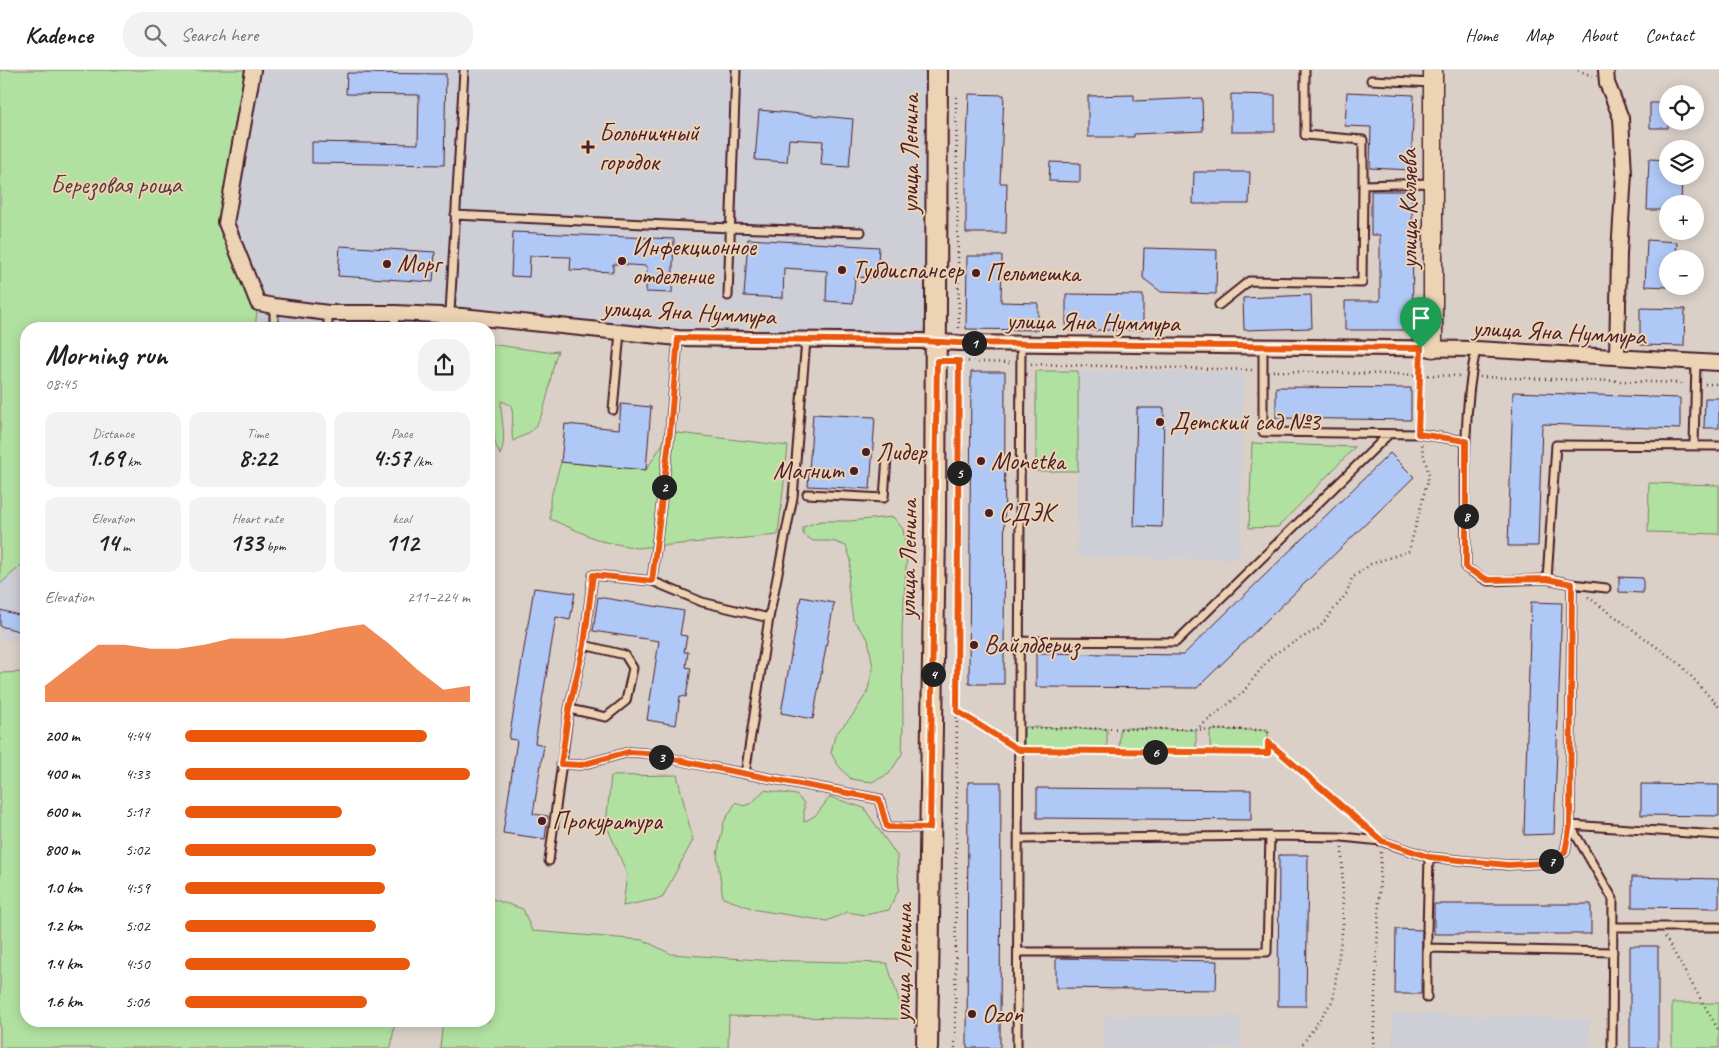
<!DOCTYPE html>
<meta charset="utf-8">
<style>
:root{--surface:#fff;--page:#f2f2f2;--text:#202124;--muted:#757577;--line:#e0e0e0;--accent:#ea580c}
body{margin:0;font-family:Caveat,sans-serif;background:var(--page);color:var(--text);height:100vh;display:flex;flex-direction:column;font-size:19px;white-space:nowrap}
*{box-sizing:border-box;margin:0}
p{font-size:16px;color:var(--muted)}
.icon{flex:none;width:28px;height:28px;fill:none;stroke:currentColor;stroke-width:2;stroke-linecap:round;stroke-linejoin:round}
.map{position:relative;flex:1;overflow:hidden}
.panel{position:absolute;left:20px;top:252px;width:475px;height:705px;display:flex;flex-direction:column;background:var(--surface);border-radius:20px;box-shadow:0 2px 12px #0003}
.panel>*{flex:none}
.buttons{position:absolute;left:1659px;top:15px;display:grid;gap:10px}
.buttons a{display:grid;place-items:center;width:45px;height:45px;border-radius:50%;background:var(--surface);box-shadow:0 2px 12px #0003;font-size:25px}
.pin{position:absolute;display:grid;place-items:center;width:42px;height:42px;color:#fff;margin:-51px -21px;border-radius:50% 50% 50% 0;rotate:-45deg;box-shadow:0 0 5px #0007}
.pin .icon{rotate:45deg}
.km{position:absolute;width:25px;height:25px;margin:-12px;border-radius:50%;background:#222;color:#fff;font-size:14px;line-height:25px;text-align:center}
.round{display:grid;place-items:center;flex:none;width:52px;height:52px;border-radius:20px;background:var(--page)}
.overview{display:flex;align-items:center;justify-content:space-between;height:85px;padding:0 25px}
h1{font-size:28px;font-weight:600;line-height:38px}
.metrics{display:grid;grid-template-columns:repeat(3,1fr);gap:8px;height:85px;padding:5px 25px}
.metrics div{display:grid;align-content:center;border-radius:12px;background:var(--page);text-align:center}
.metrics b{font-size:25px;font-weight:600}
.metrics small{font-size:14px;font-weight:400}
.metrics p{font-size:14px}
.chart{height:140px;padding:10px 25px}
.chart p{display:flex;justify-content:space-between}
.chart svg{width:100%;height:90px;margin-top:5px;fill:var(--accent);opacity:.7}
ul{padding:0 25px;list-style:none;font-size:16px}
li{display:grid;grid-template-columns:80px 60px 1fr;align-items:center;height:38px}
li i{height:12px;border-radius:6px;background:var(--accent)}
header{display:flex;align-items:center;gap:30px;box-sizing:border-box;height:70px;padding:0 25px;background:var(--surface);border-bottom:1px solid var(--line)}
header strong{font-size:24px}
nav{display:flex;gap:28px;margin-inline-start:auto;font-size:18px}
.search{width:350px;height:45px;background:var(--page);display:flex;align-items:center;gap:12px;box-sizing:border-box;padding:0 18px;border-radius:20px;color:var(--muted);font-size:19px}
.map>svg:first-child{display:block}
.built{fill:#cdced6}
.green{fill:#b1e1a0;stroke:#7e8066}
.building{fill:#afc8f6;stroke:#4a1f2b}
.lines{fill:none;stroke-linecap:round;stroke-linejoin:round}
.service-casing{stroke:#4a1f2b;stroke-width:11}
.minor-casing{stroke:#4a1f2b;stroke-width:18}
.tertiary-casing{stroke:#4a1f2b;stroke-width:21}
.secondary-casing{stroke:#4a1f2b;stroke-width:24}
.path{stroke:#4a1f2b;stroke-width:2.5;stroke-dasharray:1 4;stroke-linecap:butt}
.service{stroke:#ecd3b4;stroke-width:7}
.minor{stroke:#ecd3b4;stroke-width:14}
.tertiary{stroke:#ecd3b4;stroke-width:18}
.secondary{stroke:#ecd3b4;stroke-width:20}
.route-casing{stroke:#fff;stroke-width:10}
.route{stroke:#ea580c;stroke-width:6}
.poi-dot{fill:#4a1f2b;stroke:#ecd3b4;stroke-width:2}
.labels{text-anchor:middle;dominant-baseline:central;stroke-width:4;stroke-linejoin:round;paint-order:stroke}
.poi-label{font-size:25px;fill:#4a1f2b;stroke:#ecd3b4;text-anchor:start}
.street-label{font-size:25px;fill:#4a1f2b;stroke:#ecd3b4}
.park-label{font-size:25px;fill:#593c3d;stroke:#ecd3b4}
</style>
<header>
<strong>Kadence</strong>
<div class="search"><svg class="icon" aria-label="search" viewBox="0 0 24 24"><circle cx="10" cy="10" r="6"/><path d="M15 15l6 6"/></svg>Search here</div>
<nav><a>Home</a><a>Map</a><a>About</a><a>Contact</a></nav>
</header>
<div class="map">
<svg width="1719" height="978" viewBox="0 0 1719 978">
<rect width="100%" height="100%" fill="#dad0c8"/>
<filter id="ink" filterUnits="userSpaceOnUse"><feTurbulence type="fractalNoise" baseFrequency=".02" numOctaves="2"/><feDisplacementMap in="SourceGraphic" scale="10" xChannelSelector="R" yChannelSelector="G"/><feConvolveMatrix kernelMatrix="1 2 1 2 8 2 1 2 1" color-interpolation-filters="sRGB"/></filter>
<g filter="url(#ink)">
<!-- built -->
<path class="built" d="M253 0H937V272L678 268 462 247 459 259H255L258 232 226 153Z
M1078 301 1243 302 1240 489 1077 487Z
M26 491V576L0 568V514Z
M1393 943 1590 949 1589 978H1392Z
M1104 946H1241V978H1104Z"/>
<!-- green -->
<path class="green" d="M0 0H253L226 153 258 233 255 259H26V491L0 514Z
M489 274 547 282 558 281C548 305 550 344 530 362 526 365 518 368 513 371 510 358 515 348 511 335L501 331C500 349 508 368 500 385L495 373 491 338 495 325 489 294Z
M1036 301H1078V401H1036Z
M670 362 788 376 778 465 637 478 601 471 550 449V430L561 392 646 400Z
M1252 373 1355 377 1278 457 1249 458Z
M1649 413 1719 415V464L1648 462Z
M893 447 903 459 907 483 902 559 903 655 902 684 889 704 872 712 851 709 837 694 831 683 835 665 852 646 867 623 873 598 868 569 853 550 848 516 851 490 846 476 832 471H813L803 464V457L821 451H849Z
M26 602V951H395L391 978H0V603Z
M1024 657 1107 659V681L1024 680Z
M1120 658 1196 660V683L1119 681Z
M1210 660H1268V683H1210Z
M677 705 693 770 662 828 623 836 627 804 606 754 611 706Z
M764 720 796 725 804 733V752L816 745 830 727 864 738 897 786 899 819 889 840 865 845 847 842 827 851 757 840 723 828 717 785 724 752 736 732 743 736 752 733Z
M489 828 523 839 532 861 643 870 671 884 760 890 887 893 905 949 729 946 728 978H440L443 951H489Z
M1672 933H1719V978H1672Z"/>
<!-- building -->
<path class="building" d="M347 3 446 4 444 95 312 93V72L418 74 419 25 346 24Z
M1347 22 1414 25 1411 100 1370 98 1371 57 1345 56Z
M969 24 1004 25 1000 113H1007L1006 163H966V95Z
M1231 24 1275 25V62H1231Z
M1134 25V31L1202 28 1203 61 1134 64V67H1088V26Z
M1650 33H1668V58H1650Z
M759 40 853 49 849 97 821 95 823 71 789 69 787 92 755 90Z
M1649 89 1668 90V106H1682L1681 134H1668V140H1647Z
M1050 92 1080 93V112L1049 111Z
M1194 102H1250L1249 134H1193Z
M1371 121H1412L1413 260H1345V231H1380V165H1371Z
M513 162 674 169 672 223 646 222 647 196 613 194V202L570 200 571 187 530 186 529 207 511 206Z
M748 169 879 177 877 208 855 207 853 233 826 231 827 201 784 198 783 228 744 226Z
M1647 170 1677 172 1676 189H1668V217L1645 216Z
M340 176 435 182 433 212 338 206Z
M1144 178 1217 180 1216 224 1161 222 1143 208Z
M967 186H1002L1001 232 1038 233V260L966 259Z
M1066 224 1143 225V260H1066Z
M1311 225 1312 258 1244 260 1243 228Z
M1640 238 1685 239 1684 276 1640 275Z
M971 302H1005L1004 614H969Z
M1276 317 1411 318V350L1276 348Z
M1513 322 1680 328V359L1542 354 1538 476H1508Z
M1705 328H1719V358H1704Z
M621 334 651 337 646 400 561 392 565 354 619 359Z
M1137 338H1164L1162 457 1134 456Z
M813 344 875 347 870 419 808 416Z
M1390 383 1414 407 1197 618 1036 617V583L1183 585Z
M1619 507 1643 508V523L1619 522Z
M534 518 575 523 570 550 556 547 535 673 544 675 533 744 548 746 545 769 503 763 517 670 509 669Z
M598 527 684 541 680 565 687 566 684 582H688L686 597 691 598 686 627 680 626 676 655 647 650 659 571 593 561Z
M801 527 834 533 813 649 781 643Z
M1531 532 1562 533 1554 764 1524 765Z
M0 540 26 547V563L0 556Z
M968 712H1001L1000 978H967Z
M1641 714 1719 715V746L1641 745Z
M1037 718 1251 720V750L1037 748Z
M1279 785H1308L1306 936H1278Z
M1632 807 1719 809V838L1632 837Z
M1434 834H1591V864H1434Z
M1396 859 1422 860 1421 924H1395Z
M1630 876H1658V978H1630Z
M1056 888 1217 891 1216 920 1056 918Z"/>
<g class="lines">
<defs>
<path id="service" d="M1305 0V65L1363 70V115L1433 113
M1371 10 1433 13
M455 145 730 158 861 162
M728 226 736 0
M1219 235 1249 211 1362 213 1363 115
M274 259V236
M328 259V243
M394 259 395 243
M449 259 464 0
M678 268 670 362 652 511 702 532 769 548
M1263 276V362L1419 364 1466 371
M613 340 620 262
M1694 375 1696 292
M807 424 884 428 887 387
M1547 509 1556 375 1719 376
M1572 514 1606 518
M1019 571 1176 572 1389 364
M569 639 606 647 626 631 633 598 625 585 584 575
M561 694 581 695 629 682 646 683 710 697 879 729 887 757 930 758
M745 704 769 548 793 427 806 270
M1570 755 1613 829 1612 978
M1570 755 1719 765
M1019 769 1270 766 1342 767 1381 771 1429 787 1507 795 1547 793 1565 782 1570 755 1572 514 1547 509 1488 511 1466 498C1466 426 1461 350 1476 279
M549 791 569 639 584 575 593 505 652 511
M1613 857H1719
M1427 860 1429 787
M1427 878 1613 882
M1018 882H1267L1270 766
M1427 928V864
M1017 978 1021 273"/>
<path id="minor" d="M253 0 226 153 258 233 274 236 328 243H395L462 246 678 268 921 271 959 273 1476 279 1719 293
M1606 0 1607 13 1621 48 1624 104 1619 183 1617 287"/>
<path id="tertiary" d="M1433 0V278"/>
<path id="secondary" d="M927 978 935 461 937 0"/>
</defs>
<!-- service casing -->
<use href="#service" class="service-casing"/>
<!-- minor casing -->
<use href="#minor" class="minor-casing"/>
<!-- tertiary casing -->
<use href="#tertiary" class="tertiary-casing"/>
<!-- secondary casing -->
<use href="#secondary" class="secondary-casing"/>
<!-- path -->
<path class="path" d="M1578 0 1592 6
M956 27 959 259
M953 291 1010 293
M1031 294 1253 300
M1273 301 1460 306
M1480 307 1685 313
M1705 314H1719
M1419 354 1421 292
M1588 527 1680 594 1719 637
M957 641 1009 673
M1196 660 1243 622 1272 585 1319 558 1347 523 1352 508 1371 494 1409 481 1429 405 1421 374
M1268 672 1367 758
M1028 680 1268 683V660L1029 658
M1665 867 1719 961
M955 978 959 287
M1300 978 1333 930 1343 855 1342 778
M1373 978 1381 782"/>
<!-- service -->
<use href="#service" class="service"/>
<!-- minor -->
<use href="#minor" class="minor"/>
<!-- tertiary -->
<use href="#tertiary" class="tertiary"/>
<!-- secondary -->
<use href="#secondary" class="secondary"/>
</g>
</g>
<g class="lines" filter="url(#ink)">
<defs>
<path id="route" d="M678 268 921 271 959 273 1421 278 1418 364 1466 371V498L1488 510 1547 509 1572 514 1570 755 1565 782 1547 793 1508 795 1429 787 1382 771 1268 672V683L1024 680H1019L957 641 959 291H937L930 758 887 757 879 729 710 697 646 683 629 682 581 695 561 694 569 639 584 575 593 505 652 511 670 362Z"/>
</defs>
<!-- route casing -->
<use href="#route" class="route-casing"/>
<!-- route -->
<use href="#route" class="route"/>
</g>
<!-- markers -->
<g class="poi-dot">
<path d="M585.5 69.5h5v5h5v5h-5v5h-5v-5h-5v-5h5z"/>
<circle cx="622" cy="191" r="5"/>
<circle cx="387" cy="194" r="5"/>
<circle cx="842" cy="200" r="5"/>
<circle cx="976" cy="203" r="5"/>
<circle cx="1160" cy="352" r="5"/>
<circle cx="866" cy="382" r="5"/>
<circle cx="981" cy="391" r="5"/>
<circle cx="854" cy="401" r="5"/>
<circle cx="989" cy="443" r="5"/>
<circle cx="974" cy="575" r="5"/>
<circle cx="542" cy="751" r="5"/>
<circle cx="972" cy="944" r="5"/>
</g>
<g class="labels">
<!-- poi labels -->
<g class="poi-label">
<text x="599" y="63">Больничный<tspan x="599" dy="29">городок</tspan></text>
<text x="632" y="177">Инфекционное<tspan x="632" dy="29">отделение</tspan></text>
<text x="397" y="194">Морг</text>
<text x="852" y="200">Тубдиспансер</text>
<text x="986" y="203">Пельмешка</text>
<text x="1170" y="352">Детский сад №3</text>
<text x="876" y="382">Лидер</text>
<text x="991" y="391">Monetka</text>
<text x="844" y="401" text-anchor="end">Магнит</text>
<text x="999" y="443">СДЭК</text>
<text x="984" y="575">Вайлдбериз</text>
<text x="552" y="751">Прокуратура</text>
<text x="982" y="944">Ozon</text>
</g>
<!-- street labels -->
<g class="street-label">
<text transform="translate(910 84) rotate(-90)">улица Ленина</text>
<text transform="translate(1409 139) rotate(-90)">улица Каляева</text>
<text transform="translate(689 242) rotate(3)">улица Яна Нуммура</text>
<text transform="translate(1093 252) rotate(1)">улица Яна Нуммура</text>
<text transform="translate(1559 262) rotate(3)">улица Яна Нуммура</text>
<text transform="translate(908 489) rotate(-89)">улица Ленина</text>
<text transform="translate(903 893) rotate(-89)">улица Ленина</text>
</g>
<!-- park labels -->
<g class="park-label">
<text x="116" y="115">Березовая роща</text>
</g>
</g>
</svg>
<div class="buttons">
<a><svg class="icon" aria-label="locate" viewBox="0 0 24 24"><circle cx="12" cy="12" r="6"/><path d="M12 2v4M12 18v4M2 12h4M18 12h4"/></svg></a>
<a><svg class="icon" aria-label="layers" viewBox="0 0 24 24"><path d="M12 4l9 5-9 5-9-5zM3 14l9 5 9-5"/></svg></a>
<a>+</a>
<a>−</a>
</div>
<div class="pin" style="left:1421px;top:278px;background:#1e9e55"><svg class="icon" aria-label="arrive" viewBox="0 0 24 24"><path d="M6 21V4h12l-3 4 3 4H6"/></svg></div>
<b class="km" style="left:974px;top:273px">1</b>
<b class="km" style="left:664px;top:417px">2</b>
<b class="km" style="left:661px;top:687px">3</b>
<b class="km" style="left:933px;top:604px">4</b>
<b class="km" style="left:959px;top:403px">5</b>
<b class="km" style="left:1155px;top:682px">6</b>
<b class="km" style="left:1551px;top:791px">7</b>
<b class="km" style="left:1466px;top:446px">8</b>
<section class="panel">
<div class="overview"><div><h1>Morning run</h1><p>08:45</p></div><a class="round"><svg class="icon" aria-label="share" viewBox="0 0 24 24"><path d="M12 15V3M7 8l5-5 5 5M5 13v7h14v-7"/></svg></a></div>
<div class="metrics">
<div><p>Distance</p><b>1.69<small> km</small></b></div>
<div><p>Time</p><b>8:22</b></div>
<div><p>Pace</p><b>4:57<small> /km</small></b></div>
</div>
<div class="metrics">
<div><p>Elevation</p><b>14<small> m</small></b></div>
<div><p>Heart rate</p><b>133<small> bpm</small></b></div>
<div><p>kcal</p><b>112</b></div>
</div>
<div class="chart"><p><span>Elevation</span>211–224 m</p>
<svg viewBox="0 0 160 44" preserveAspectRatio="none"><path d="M0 44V36L10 26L20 16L30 16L40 18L50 18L60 16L70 13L80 13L90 13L100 11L110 8L120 6L130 16L140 28L150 38L160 36V44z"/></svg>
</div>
<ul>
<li><b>200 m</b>4:44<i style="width:85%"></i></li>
<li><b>400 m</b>4:33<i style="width:100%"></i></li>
<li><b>600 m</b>5:17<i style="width:55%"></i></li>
<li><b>800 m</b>5:02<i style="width:67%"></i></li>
<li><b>1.0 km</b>4:59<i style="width:70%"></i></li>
<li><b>1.2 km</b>5:02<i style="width:67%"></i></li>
<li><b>1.4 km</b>4:50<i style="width:79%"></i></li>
<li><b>1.6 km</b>5:06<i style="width:64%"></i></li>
</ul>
</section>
</div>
